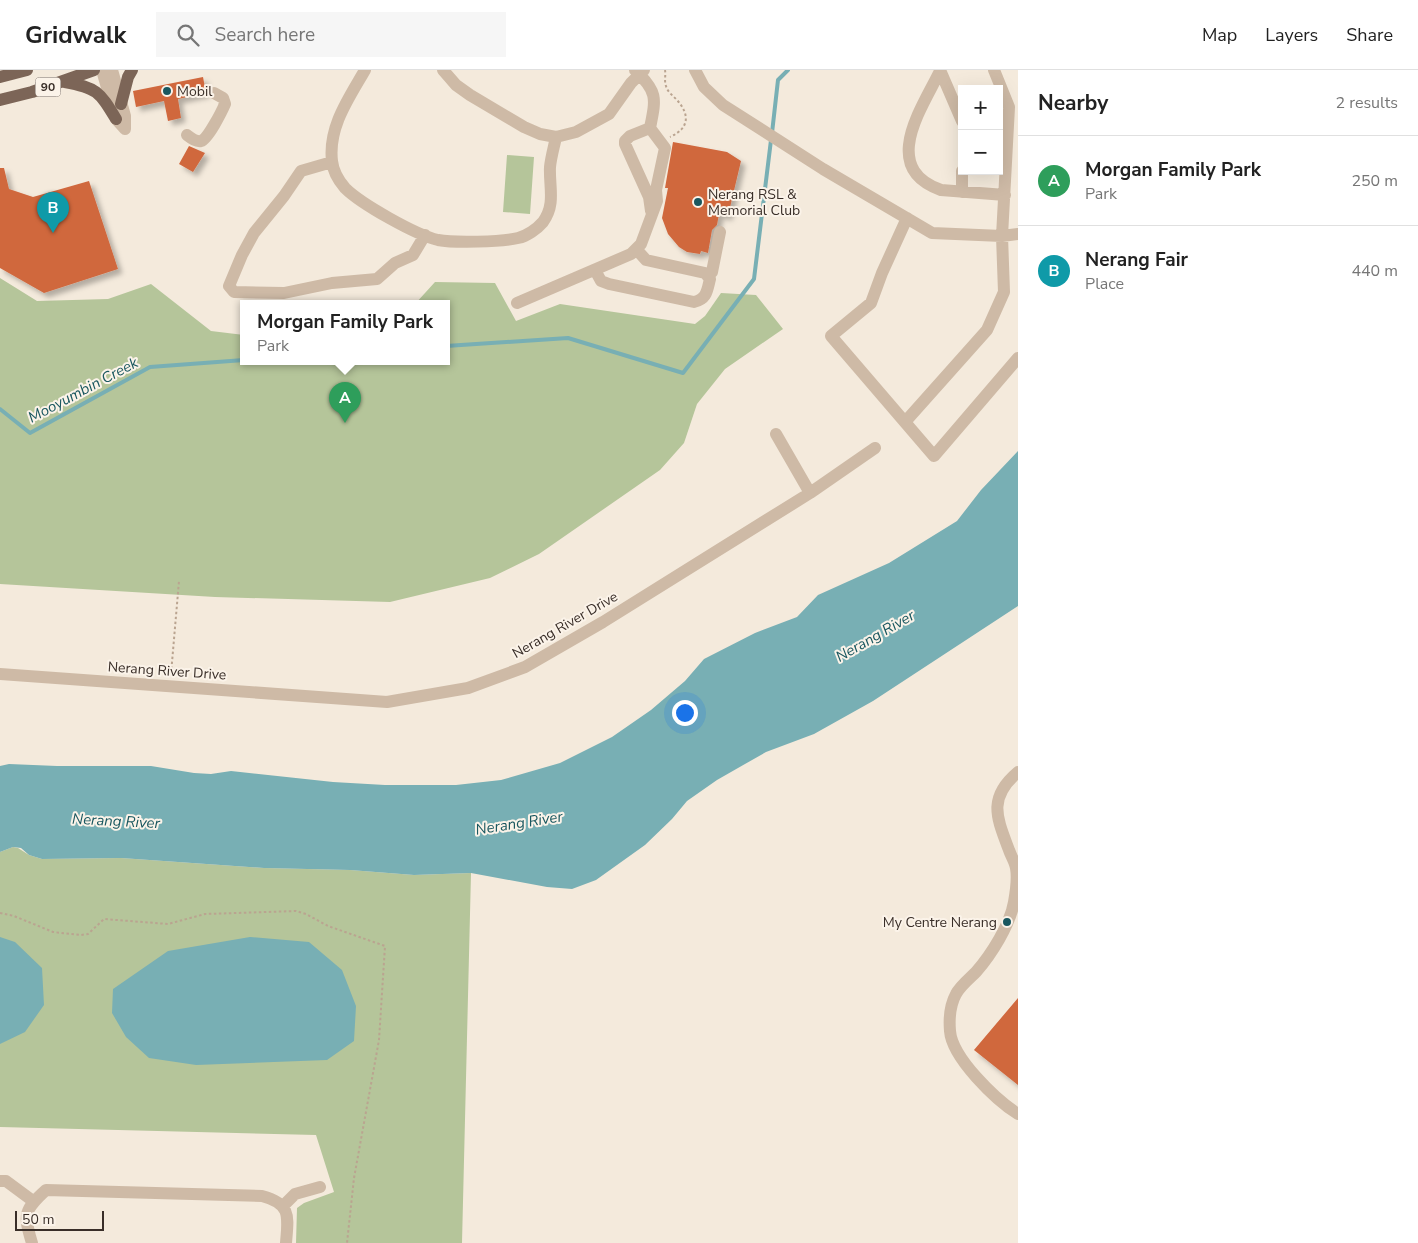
<!DOCTYPE html>
<meta charset="utf-8">
<style>
body{margin:0;font-family:"Nunito Sans",sans-serif;background:#f6f6f6;color:#222}
.controls{position:absolute;right:15px;top:15px;display:grid;overflow:hidden;border-radius:0px;box-shadow:0 5px 20px #0002}
.controls button{width:45px;height:45px;display:grid;place-items:center;padding:0;border:0;border-bottom:1px solid #e0e0e0;background:#fff;color:#222;font:25px sans-serif}
.scale{position:absolute;left:15px;bottom:12px;width:89px;box-sizing:border-box;padding-left:5px;border:2px solid #392e28;border-top:0;font-size:14px;line-height:18px;white-space:nowrap;color:#392e28;-webkit-text-stroke:4px #fbf3e9;paint-order:stroke}
.you{position:absolute;left:684px;top:642px;width:18px;height:18px;margin:-12px;border:4px solid #fff;border-radius:50%;background:#1a73e8;box-shadow:0 0 0 8px #1a73e833}
.badge{display:grid;place-items:center;width:32px;height:32px;border-radius:50%;background:#19575f;color:#fff;font-size:16px;font-weight:700}
.pin{position:absolute;translate:-50% -41px;filter:drop-shadow(0 1px 2px #0008)}
.pin::after{content:'';position:absolute;top:26px;width:18px;height:15px;background:inherit;clip-path:polygon(0 0,100% 0,50% 100%)}
.popup{position:absolute;left:240px;top:230px;width:210px;height:65px;box-sizing:border-box;display:grid;place-content:center;border-radius:0px;background:#fff;filter:drop-shadow(0 1px 4px #0005);font-size:16px;white-space:nowrap;color:#767676}
.popup b{font-size:19px;color:#222}
.popup::after{content:'';position:absolute;left:50%;top:100%;margin-left:-10px;border:10px solid transparent;border-top-color:#fff}
.list{margin:0;padding:0;list-style:none}
h2{display:flex;justify-content:space-between;align-items:center;height:65px;margin:0;padding:0 20px;font-size:21px}
h2 small{font-size:16px;font-weight:400;color:#767676}
.list li{display:grid;grid-template-columns:32px 1fr auto;gap:15px;align-items:center;box-sizing:border-box;height:90px;padding:0 20px;border-top:1px solid #e0e0e0}
.list b{display:block;font-size:19px;white-space:nowrap}
.list p{margin:0;font-size:16px;white-space:nowrap;color:#767676}
.list em{font-size:16px;font-style:normal;color:#767676}
.icon{flex:none;width:28px;height:28px;fill:none;stroke:currentColor;stroke-width:2;stroke-linecap:round;stroke-linejoin:round}
.map{position:relative;flex:none;width:1018px;height:1173px;overflow:hidden}
header{display:flex;align-items:center;gap:30px;box-sizing:border-box;height:70px;padding:0 25px;background:#fff;border-bottom:1px solid #e0e0e0}
header strong{font-size:24px}
nav{display:flex;gap:28px;margin-inline-start:auto;font-size:18px}
.search{width:350px;height:45px;background:#f6f6f6;display:flex;align-items:center;gap:12px;box-sizing:border-box;padding:0 18px;border-radius:0px;color:#767676;font-size:19px}
main{display:flex}
aside{flex:1;background:#fff}
.map>svg:first-child{display:block}
.green{fill:#b5c59a}
.water{fill:#78afb4}
.lines{fill:none;stroke-linecap:round;stroke-linejoin:round}
.stream{stroke:#78afb4;stroke-width:4}
.building{fill:#d0673d;filter:url(#shadow)}
.path{stroke:#baa490;stroke-width:2;stroke-dasharray:2.5 2.5;stroke-linecap:butt}
.minor{stroke:#cebaa6;stroke-width:12}
.major{stroke:#7c6557;stroke-width:12}
.poi-dot{fill:#19575f;stroke:#fbf3e9;stroke-width:2}
.labels{text-anchor:middle;dominant-baseline:central;stroke-width:4;stroke-linejoin:round;paint-order:stroke}
.shield{fill:#fbf3e9;stroke:#736962;stroke-width:1}
.shield-label{font-size:12px;font-weight:bold;fill:#392e28}
.poi-label{font-size:14px;fill:#392e28;stroke:#fbf3e9;text-anchor:start}
.street-label{font-size:14px;fill:#392e28;stroke:#fbf3e9}
.water-label{font-size:15px;font-style:italic;fill:#19575f;stroke:#fbf3e9}
</style>
<header>
<strong>Gridwalk</strong>
<div class="search"><svg class="icon" aria-label="search" viewBox="0 0 24 24"><circle cx="10" cy="10" r="6"/><path d="M15 15l6 6"/></svg>Search here</div>
<nav><a>Map</a><a>Layers</a><a>Share</a></nav>
</header>
<main>
<div class="map">
<svg width="1018" height="1173" viewBox="0 0 1018 1173">
<defs>
<filter id="shadow"><feDropShadow dx="4.5" dy="4.5" stdDeviation="2.5" flood-color="#0004"/></filter>
</defs>
<rect width="100%" height="100%" fill="#f4eadc"/>
<path class="green" d="M507,85l27,2 -4,57 -27,-2z
M0,208l37,23 71,-2 43,-15 60,47 33,4v27h202v-58h-31l20,-22 60,1 21,38 44,-17 135,20 10,-8 16,-23 35,2 27,34 -58,40 -28,35 -13,39 -24,27 -121,84 -49,24 -100,24 -175,-5 -215,-13z
M13,777l5,1 11,7 13,4 79,-1 143,10 86,2 64,5 57,-2 -9,370h-166l1,-35 7,-5 30,-11 -18,-57 -316,-8v-275z"/>
<path class="water" d="M1018,381v155l-145,95 -59,33 -48,18 -49,28 -30,21 -15,18 -27,26 -49,35 -24,9 -25,-2 -76,-14 -57,2 -64,-5 -86,-2 -143,-10 -79,1 -13,-4 -8,-7 -8,-1 -13,5v-86l9,-2 48,2h94l43,7 17,1 20,-3 102,11 52,3h71l45,-5 59,-17 52,-26 39,-27 34,-29 19,-22 51,-26 42,-16 21,-22 71,-32 68,-42 24,-31z
M0,867l15,5 27,26 2,37 -19,27 -25,12z
M250,867l59,5 33,28 14,36 -2,35 -27,19 -131,5 -47,-7 -23,-21 -14,-24 1,-24 55,-38z"/>
<g class="lines">
<path class="stream" d="M772,63l6,-53 10,-10
M446,276l122,-8 115,35 71,-94 17,-139
M0,339l30,24 120,-66 94,-7"/>
</g>
<path class="building" d="M203,7l3,16 -28,6 3,19 -13,3 -4,-20 -28,6 -3,-16z
M673,72l54,10 14,9 -13,55 -9,-2 -2,11 -5,5 -4,23 -7,-2 -1,3 -13,-2 -8,-5 -11,-13 -6,-16 6,-30h-3z
M189,76l16,7 -12,19 -14,-8z
M0,98h4l5,21 24,8 56,-16 29,88 -74,24 -44,-25z
M1018,928v87l-44,-35z"/>
<g class="lines">
<path class="path" d="M665,0c1,5 -1,11 1,16 1,5 6,9 10,13 14,15 14,29 -6,38
M171,604l8,-93
M0,843l14,3 39,16 28,3 7,-1 16,-15 64,5 37,-10 91,-3 10,3 22,12 57,20 -6,94 -25,138 -7,65"/>
<path class="minor" d="M102,0l14,49 9,10
M112,0l13,46v13
M365,0c-16,28 -37,57 -33,91 1,10 7,20 13,27 16,16 71,47 93,52 16,3 63,2 80,-2 9,-2 19,-9 25,-16 13,-18 6,-35 7,-55 1,-10 4,-20 6,-30
M443,0l13,15 14,10 54,32 16,7 16,3 20,-5 33,-18 22,-31 13,-13
M635,0c23,22 21,28 15,58
M695,0l9,17 19,18 100,64 109,64 70,3 16,-2
M940,0l22,51
M940,1c-18,37 -61,97 1,119l64,5
M650,58l-20,8 -5,5v3l24,53 2,14
M187,65c4,3 9,7 14,6 7,-2 21,-30 24,-37l-2,-6 -9,-5
M332,92l-31,9 -17,25 -30,37 -12,22 -13,31 5,6 50,1 48,-10 45,-4 18,-16 18,-8 12,-20
M962,122v-21
M907,148l-25,55 -11,30 -40,33 103,120 84,-98
M595,200l6,11 8,3 85,18c13,-3 13,-11 16,-23l-5,-6 -59,-13 -9,-10
M708,206l4,-4 8,-40
M517,233l114,-49 10,-10 16,-43 -1,-11 9,-42 -15,-20
M905,352l82,-92 17,-38 -2,-56 7,-129 -15,-37
M776,364l34,59
M0,604l387,28 81,-14 57,-21 78,-45 207,-129 65,-45
M1018,702c-31,26 -21,46 -9,78 2,6 6,12 7,18 2,11 0,23 -2,34 -4,23 -23,53 -38,70 -6,6 -16,14 -20,22 -6,11 -7,25 -6,37 2,27 46,69 68,83
M0,1111h6l27,20
M283,1136l12,-12 25,-7
M32,1173c-9,-29 -8,-33 14,-53l216,6c30,8 26,21 24,47"/>
<path class="major" d="M0,7l27,-7
M65,12c32,6 34,9 51,37
M0,30l32,-8 62,-22
M121,34l7,-27 4,-7"/>
</g>
<g class="poi-dot">
<circle cx="167" cy="21" r="5"/>
<circle cx="698" cy="132" r="5"/>
<circle cx="1007" cy="852" r="5"/>
</g>
<g class="labels">
<rect class="shield" x="35.5" y="7.5" width="25" height="19" rx="4"/>
<g class="shield-label">
<text x="48" y="17">90</text>
</g>
<g class="poi-label">
<text x="177" y="21">Mobil</text>
<text x="708" y="124">Nerang RSL &amp;<tspan x="708" dy="16">Memorial Club</tspan></text>
<text x="997" y="852" text-anchor="end">My Centre Nerang</text>
</g>
<g class="street-label">
<text transform="translate(565 555) rotate(-30)">Nerang River Drive</text>
<text transform="translate(167 601) rotate(4)">Nerang River Drive</text>
</g>
<g class="water-label">
<text transform="translate(83 320) rotate(-28)">Mooyumbin Creek</text>
<text transform="translate(875 566) rotate(-30)">Nerang River</text>
<text transform="translate(116 751) rotate(3)">Nerang River</text>
<text transform="translate(519 753) rotate(-9)">Nerang River</text>
</g>
</g>
</svg>
<div class="controls">
<button>+</button>
<button>−</button>
</div>
<div class="scale">50 m</div>
<div class="you"></div>
<div class="pin badge" style="left:345px;top:353px;background:#2e9e5b">A</div>
<div class="popup"><b>Morgan Family Park</b>Park</div>
<div class="pin badge" style="left:53px;top:163px;background:#0f9aa8">B</div>
</div>
<aside>
<h2>Nearby<small>2 results</small></h2>
<ul class="list">
<li><span class="badge" style="background:#2e9e5b">A</span><div><b>Morgan Family Park</b><p>Park</p></div><em>250 m</em></li>
<li><span class="badge" style="background:#0f9aa8">B</span><div><b>Nerang Fair</b><p>Place</p></div><em>440 m</em></li>
</ul>
</aside>
</main>
